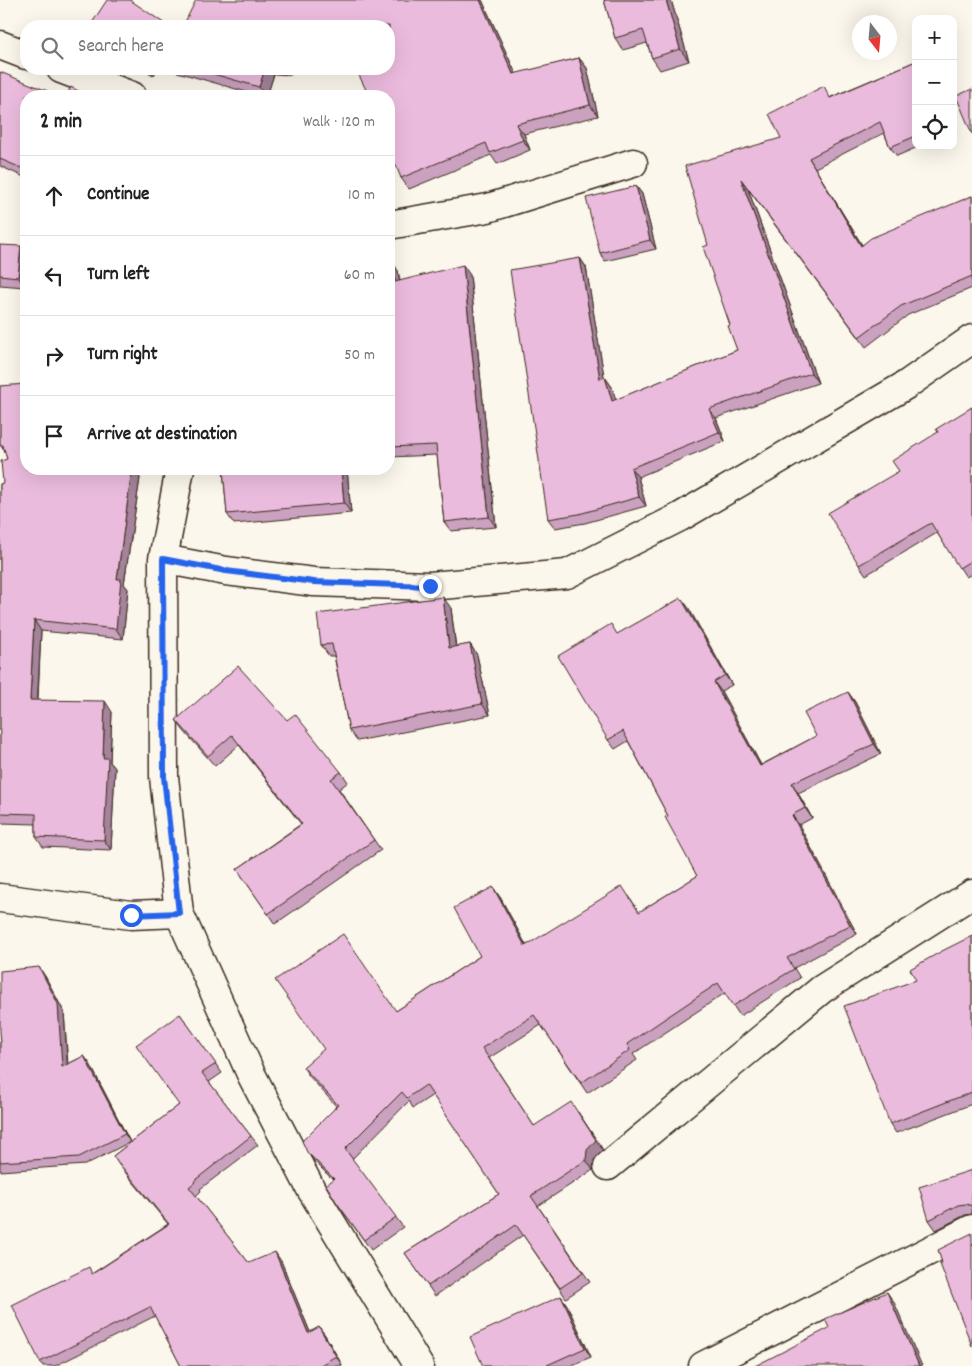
<!DOCTYPE html>
<meta charset="utf-8">
<style>
body{margin:0;font-family:Dekko,sans-serif;background:#f6f6f6;color:#222}
.controls{position:absolute;right:15px;top:15px;display:grid;overflow:hidden;border-radius:10px;box-shadow:0 5px 20px #0002}
.controls button{width:45px;height:45px;display:grid;place-items:center;padding:0;border:0;border-bottom:1px solid #e0e0e0;background:#fff;color:#222;font:25px sans-serif}
.compass{position:absolute;left:852px;top:15px;width:45px;height:45px;border-radius:50%;background:#fff;box-shadow:0 5px 20px #0002;rotate:164deg}
.stop{position:absolute;width:15px;height:15px;margin:-11px;border:4px solid #2563eb;border-radius:50%;background:#fff}
.stop.end{background:#2563eb;border-color:#fff;box-shadow:0 1px 5px #0008}
.list{margin:0;padding:0;list-style:none}
h2{display:flex;justify-content:space-between;align-items:center;height:65px;margin:0;padding:0 20px;font-size:21px}
h2 small{font-size:16px;font-weight:400;color:#767676}
.list li{display:grid;grid-template-columns:32px 1fr auto;gap:15px;align-items:center;box-sizing:border-box;height:80px;padding:0 20px;border-top:1px solid #e0e0e0}
.list b{display:block;font-size:19px;white-space:nowrap}
.list em{font-size:16px;font-style:normal;color:#767676}
.icon{flex:none;width:28px;height:28px;fill:none;stroke:currentColor;stroke-width:2;stroke-linecap:round;stroke-linejoin:round}
.map{position:relative;flex:none;width:972px;height:1366px;overflow:hidden}
.search{position:absolute;background:#fff;box-shadow:0 5px 20px #0002;left:20px;top:20px;width:375px;height:55px;display:flex;align-items:center;gap:12px;box-sizing:border-box;padding:0 18px;border-radius:20px;color:#767676;font-size:19px}
.panel{position:absolute;background:#fff;box-shadow:0 5px 20px #0002;left:20px;top:90px;width:375px;height:385px;border-radius:20px}
.map>svg:first-child{display:block}
.lines{fill:none;stroke-linecap:round;stroke-linejoin:round}
.street-casing{stroke:#3b2a1e;stroke-width:31}
.street{stroke:#fbf7ec;stroke-width:28}
.wall{fill:#caa1be;stroke:#3b2a1e}
.shaded-wall{fill:#a4839b;stroke:#3b2a1e}
.building{fill:#ebbbdd;stroke:#3b2a1e}
.route{stroke:#2563eb;stroke-width:6}
</style>
<div class="map">
<svg width="972" height="1366" viewBox="0 0 972 1366">
<rect width="100%" height="100%" fill="#fbf7ec"/>
<filter id="ink" filterUnits="userSpaceOnUse"><feTurbulence type="fractalNoise" baseFrequency=".02" numOctaves="2"/><feDisplacementMap in="SourceGraphic" scale="10" xChannelSelector="R" yChannelSelector="G"/><feConvolveMatrix kernelMatrix="1 2 1 2 8 2 1 2 1" color-interpolation-filters="sRGB"/></filter>
<g filter="url(#ink)">
<g class="lines">
<g class="street-casing">
<path id="street" d="M0,45l26,10
M61,69l71,27
M389,225l99,-17 145,-45
M180,469l-17,90 1,218 15,136 72,161 61,117 107,175
M163,559l63,12 88,11 116,4 137,-12 113,-57 226,-132 66,-46
M0,898l131,17 48,-2
M608,1166l214,-177 150,-95
M703,1366l269,-137"/>
</g>
<use href="#street" class="street"/>
</g>
<path class="wall" d="M482,0l34,74 63,-16 8,10 11,48 -74,18 6,16 -33,14 -6,-9 -82,34 -8,-11 -12,-82v-70l-93,-25z
M604,0h67l18,61 -29,9 -8,-12 -5,-15 -24,7 -8,-12z
M916,61v85h4l-23,10 -7,-9 -6,-14 -69,35 47,77 110,-49v92l-64,27 -42,32 -118,-158 70,194 -102,35 9,23 -87,36 8,29 -61,17 -30,5 -7,-9 32,-261 6,9 18,110h1l7,10 3,13 122,-50 -29,-105 73,-107 50,-41z
M142,69h16l-5,7z
M167,69h128l-4,6 -17,-1 -7,22h-7z
M0,72l26,24v82l-26,-12z
M953,124l3,7 -3,1z
M636,186l6,8 14,55 -51,12 -5,-8z
M0,245l25,42 -25,-2z
M392,261l6,10 2,10 70,-6 26,252 -45,4 -7,-9 -7,-67 -48,2v-195z
M0,386l26,83h107l7,9 -16,106 4,5 -5,50 -82,-8 -3,69 74,12 -2,50 5,6 -4,82 -68,-3 -7,-10v-13l-36,-1v-339l3,-1 4,-24 -2,-7 -5,-7z
M972,407v167l-6,3 -29,-44 -71,42 -7,-10 40,-94 39,-39z
M223,469h124l4,44 -117,11 -7,-10z
M681,598l7,9 44,78 -11,6 40,74 55,-29 32,-44 7,10 26,52 -83,39 14,25 -13,7 58,109 -63,34 6,10 -60,38 -15,-23 -92,61 4,6 -50,33 -46,-68 -52,33 45,68 44,-14 25,38 -9,10 -1,10 -55,36 52,76 -24,16 -43,-63 -88,61 -30,-43 94,-59 -66,-99 -20,13 -4,-7 -57,58 51,68 -32,23 -27,-37 -11,-33 -19,-19 -7,-9 29,-46 -26,-29 -7,-10 93,-56 84,-55 20,-59 26,48 103,-49 10,16 58,-36 -29,-60 -40,-75 -13,8 -7,-9 10,-106z
M451,608l5,39 14,-3 7,11 13,60 -133,26 -8,-11 -15,-74h-5l-8,-11z
M176,720h111l54,52 7,10 -9,7 42,61 -106,74 -38,-55 64,-45 -62,-79 -24,21 -32,-36z
M972,936v168l-76,29 -6,-9 26,-144z
M45,976l19,36 4,52 16,-8 6,8 40,78 -45,23 -85,6v-129h1z
M180,1014l42,59 -13,9 49,63 -58,44 1,2 -5,5 53,67 32,-2 29,71 9,-5 6,8 17,30 -2,1h-159l-26,-50 -100,50h-12l-3,-4 53,-89 75,-49 -49,-59 -6,-9 66,-51z
M972,1170v44l-7,1 -29,15 -7,-10z
M561,1296l6,9 24,52 -21,9h-87z"/>
<path class="shaded-wall" d="M480,0h2l39,85 -8,-11z
M666,0h5l18,61 -9,-12z
M579,58l8,10 11,48 -8,-11z
M148,69h10l-5,7z
M265,69h5l4,5 -7,22h-2l-6,-9z
M287,69h8l-4,6z
M516,124l8,10 6,16 -7,-10z
M809,158l6,10 53,87 -7,-9z
M741,179l7,10 70,194 -7,-10z
M636,186l6,8 14,55 -6,-9z
M21,246l5,8v15l-1,18 -7,-10z
M580,258l6,9 20,121 -6,-9z
M392,261l6,10 4,21 -7,-10z
M463,265l7,10 26,252 -7,-10z
M605,377l7,10 7,23 -7,-9z
M709,409l7,9 9,23 -6,-9z
M631,468l7,9 8,29 -7,-9z
M132,469h1l7,9 -16,106 4,5 -5,50 -7,-10 1,-50z
M341,469h6l4,44 -7,-10z
M443,597l8,11 6,51 -8,-11z
M681,598l7,9 44,78 -7,-10z
M34,620l7,11 -4,79 -7,-10z
M470,644l7,11 13,60 -8,-11z
M714,682l7,9 46,85 -7,-10z
M848,692l7,10 26,52 -7,-10z
M105,701l7,11 -2,50 5,6 -4,82 -7,-10 -1,-82z
M792,783l6,10 14,25 -7,-10z
M792,815l7,10 58,109 -7,-9z
M493,887l7,10 32,59 -7,-10z
M39,967l6,9 19,36 4,63 -6,-8z
M84,1056l6,8 40,78 -5,-8z
M578,1112l25,38 -9,10 -1,10 -7,-10z
M275,1252l6,9 33,81 -6,-9z
M887,1292l8,12 27,62h-3z
M561,1296l6,9 24,52 -6,-9z
M319,1327l6,8 17,30 -6,-9z"/>
<path class="building" d="M107,0h23l38,26h-78z
M196,0h284l33,74 66,-16 11,47 -74,19 7,16 -33,13 -4,-10 -85,35 -12,-30v-52h-20l-13,-27h33v-43h-206z
M604,0h62l14,49 -28,9 -9,-28 -28,8z
M916,61v75l-26,11 -10,-25 -71,36 52,88 10,-8 101,-42v80l-71,30 -42,31 -118,-158 70,194 -102,36 10,23 -88,36 8,29 -60,17 -31,5 -38,-249 70,-12 20,121 5,-2 7,24 125,-51 -9,-24 2,-1 -27,-78 5,-2 -23,-79 96,-28 -12,-24 55,-28 6,12z
M196,69h69l-6,18z
M0,72l60,24h-34v74l-26,-11z
M71,87l16,9h-21z
M972,89v45l-16,-38z
M636,186l14,54 -50,13 -14,-55z
M0,245l21,1 -3,31 -18,-2z
M392,261l3,21 68,-17 26,252 -45,5 -8,-77 -47,2v-185z
M26,384v85h106l-15,110h4l-5,50 -82,-9 -4,80 75,1 -2,57h5l-4,82 -68,-3v-23l-36,-1v-329l3,-1 -2,-22 6,-2 -4,-14h-3v-59z
M972,407v153l-13,8 -28,-45 -72,42 -31,-52 71,-42 -7,-10 46,-29 -2,-3z
M223,469h118l3,34 -117,11z
M443,597l6,51 21,-4 12,60 -133,26 -17,-86 -11,1 -4,-31z
M681,598l44,77 -11,7 46,84 56,-30 -12,-23 44,-21 26,52 -82,39 13,25 -13,7 58,110 -63,33 7,11 -61,37 -15,-23 -91,61 3,6 -49,33 -47,-68 -52,33 52,78 37,-24 25,38 -9,10 -1,10 -55,36 52,77 -23,15 -44,-63 -88,61 -23,-33 94,-59 -73,-109 -19,13 -5,-6 -57,57 51,68 -32,23 -27,-37 -11,-18 8,-6 -27,-27 -5,-11 36,-36 -35,-38 21,-18 -49,-69 68,-46 53,77 84,-55 -26,-48 39,-21 32,59 97,-60 17,26 58,-36 -32,-59 3,-1 -45,-85 -15,9 -50,-84 53,-32 6,10z
M238,666l49,54 8,-6 46,58 -10,7 43,61 -106,74 -31,-45 65,-45 -70,-89 -24,21 -32,-36z
M972,936v156l-82,32 -46,-118 72,-26 -6,-11 32,-18z
M39,967l19,37 4,63 22,-11 41,78 -46,23 -79,5v-120h1l-1,-10v-61z
M180,1014l36,50 -14,9 49,63 -57,45 1,1 -6,5 60,76 26,-11 33,81 11,-6 17,29 -17,10h-138l-31,-59 -110,55 -28,-57 77,-38 3,7 77,-50 -56,-68 66,-51 -43,-60z
M972,1170v36l-6,-2 -8,1 -29,15 -10,-33z
M972,1233v113l-32,-82 2,-1 -4,-13z
M887,1292l32,74h-164l74,-38 -4,-9z
M561,1296l24,52 -40,18h-62l-13,-29z"/>
</g>
<g class="lines" filter="url(#ink)">
<path class="route" d="M131,915l48,-2 -15,-136 -1,-218 63,12 88,11 116,4"/>
</g>
</svg>
<div class="controls">
<button>+</button>
<button>−</button>
<button><svg class="icon" aria-label="locate" viewBox="0 0 24 24"><circle cx="12" cy="12" r="6"/><path d="M12 2v4M12 18v4M2 12h4M18 12h4"/></svg></button>
</div>
<svg class="compass" viewBox="-18 -18 36 36"><path d="M0-13l5 13h-10z" fill="#e53935"/><path d="M0 13l5-13h-10z" fill="#767676"/></svg>
<div class="stop" style="left:131px;top:915px"></div>
<div class="stop end" style="left:430px;top:586px"></div>
<div class="search"><svg class="icon" aria-label="search" viewBox="0 0 24 24"><circle cx="10" cy="10" r="6"/><path d="M15 15l6 6"/></svg>Search here</div>
<section class="panel">
<h2>2 min<small>Walk · 120 m</small></h2>
<ul class="list">
<li><svg class="icon" aria-label="ahead" viewBox="0 0 24 24"><path d="M12 20V5M6 11l6-6 6 6"/></svg><div><b>Continue</b></div><em>10 m</em></li>
<li><svg class="icon" aria-label="left" viewBox="0 0 24 24"><path d="M17 20v-9H6M10 6l-5 5 5 5"/></svg><div><b>Turn left</b></div><em>60 m</em></li>
<li><svg class="icon" aria-label="right" viewBox="0 0 24 24"><path d="M7 20v-9h11M14 6l5 5-5 5"/></svg><div><b>Turn right</b></div><em>50 m</em></li>
<li><svg class="icon" aria-label="arrive" viewBox="0 0 24 24"><path d="M6 21V4h12l-3 4 3 4H6"/></svg><div><b>Arrive at destination</b></div></li>
</ul>
</section>
</div>
